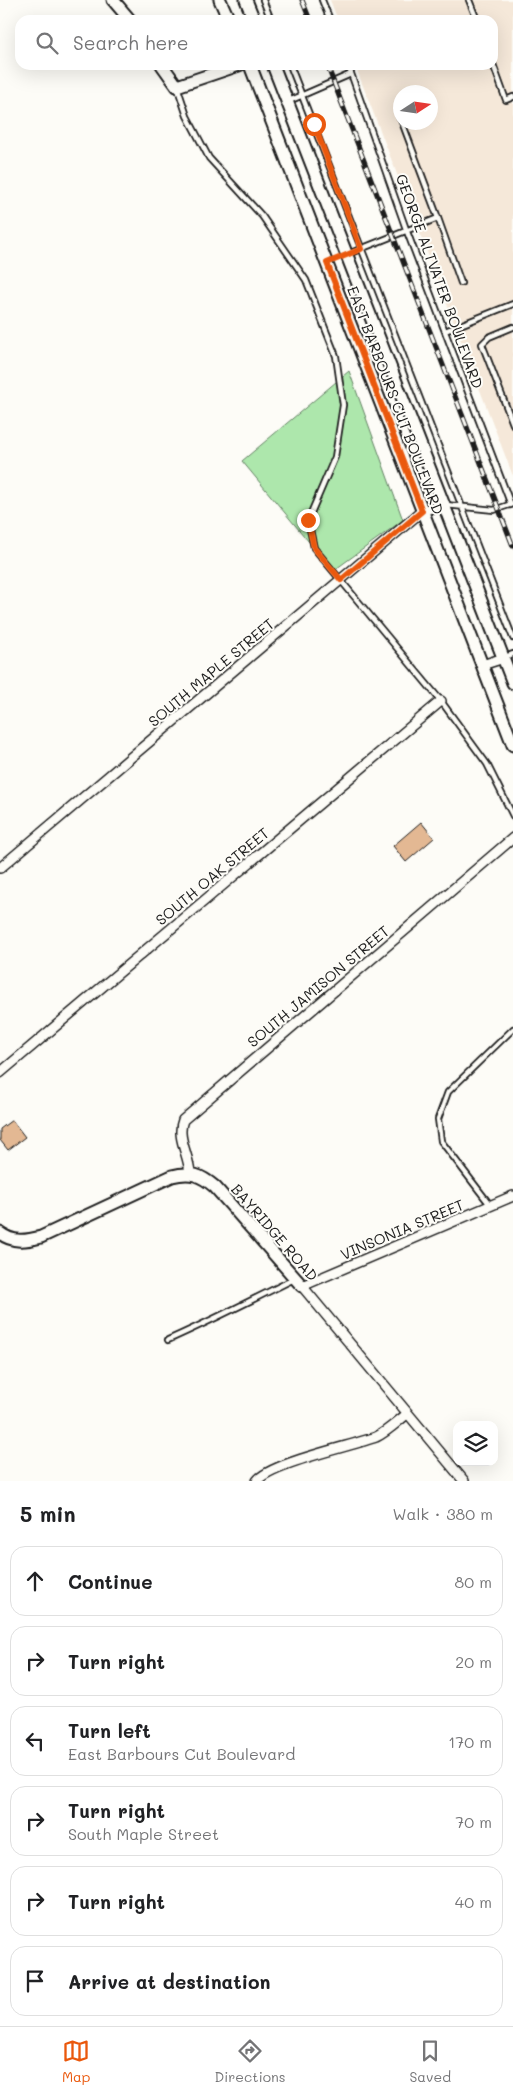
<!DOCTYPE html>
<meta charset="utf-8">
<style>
body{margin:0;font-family:Mali,sans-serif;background:#f6f6f6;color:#202124}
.controls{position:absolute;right:15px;bottom:15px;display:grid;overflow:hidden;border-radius:10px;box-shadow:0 5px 20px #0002}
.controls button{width:45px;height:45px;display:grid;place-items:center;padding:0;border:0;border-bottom:1px solid #e0e0e0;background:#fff;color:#202124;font:25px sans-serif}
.compass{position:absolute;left:393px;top:85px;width:45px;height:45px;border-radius:50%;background:#fff;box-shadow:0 5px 20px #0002;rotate:78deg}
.stop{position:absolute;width:15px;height:15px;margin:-11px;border:4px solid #ea580c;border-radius:50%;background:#fff}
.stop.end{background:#ea580c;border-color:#fff;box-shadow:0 1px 5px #0008}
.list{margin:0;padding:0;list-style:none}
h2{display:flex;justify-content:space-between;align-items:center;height:65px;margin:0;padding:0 20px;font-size:21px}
h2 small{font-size:16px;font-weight:400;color:#757577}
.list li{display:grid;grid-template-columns:32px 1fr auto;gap:15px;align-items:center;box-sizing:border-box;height:70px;margin:0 10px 10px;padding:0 10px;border:1px solid #e0e0e0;border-radius:15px}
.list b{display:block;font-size:19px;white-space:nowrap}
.list p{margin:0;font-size:16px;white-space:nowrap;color:#757577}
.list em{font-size:16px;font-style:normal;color:#757577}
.icon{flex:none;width:28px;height:28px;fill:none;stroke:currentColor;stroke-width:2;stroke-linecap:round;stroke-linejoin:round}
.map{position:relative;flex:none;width:513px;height:1481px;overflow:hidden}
.search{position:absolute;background:#fff;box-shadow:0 5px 20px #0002;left:15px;right:15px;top:15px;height:55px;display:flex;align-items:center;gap:12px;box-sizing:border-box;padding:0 18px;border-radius:15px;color:#757577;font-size:19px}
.sheet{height:545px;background:#fff}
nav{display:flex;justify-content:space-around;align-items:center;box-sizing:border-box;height:70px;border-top:1px solid #e0e0e0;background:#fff;font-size:14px;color:#757577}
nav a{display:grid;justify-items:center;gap:2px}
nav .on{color:#ea580c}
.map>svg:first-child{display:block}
.built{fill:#f5e8d9;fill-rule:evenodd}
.green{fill:#ade7ac;stroke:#648264}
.building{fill:#e3b893;stroke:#1c1c1c}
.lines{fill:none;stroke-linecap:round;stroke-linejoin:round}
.service-casing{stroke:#1c1c1c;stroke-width:8}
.minor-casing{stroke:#1c1c1c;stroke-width:12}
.tertiary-casing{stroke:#1c1c1c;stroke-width:15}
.service{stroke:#fdfcf7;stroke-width:4.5}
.minor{stroke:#fdfcf7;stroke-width:9}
.tertiary{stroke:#fdfcf7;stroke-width:11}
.rail-casing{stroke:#1c1c1c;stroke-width:5}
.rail{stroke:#fdfcf7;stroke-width:3;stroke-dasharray:9;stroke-linecap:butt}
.route{stroke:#ea580c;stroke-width:6}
.labels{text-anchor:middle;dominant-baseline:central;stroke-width:4;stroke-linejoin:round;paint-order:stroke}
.street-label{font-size:15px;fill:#1c1c1c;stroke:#fdfcf7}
</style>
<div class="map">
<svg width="513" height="1481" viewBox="0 0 513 1481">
<rect width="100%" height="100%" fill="#fdfcf7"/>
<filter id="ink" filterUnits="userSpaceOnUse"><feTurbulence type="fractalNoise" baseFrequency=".02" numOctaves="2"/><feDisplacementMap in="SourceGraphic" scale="10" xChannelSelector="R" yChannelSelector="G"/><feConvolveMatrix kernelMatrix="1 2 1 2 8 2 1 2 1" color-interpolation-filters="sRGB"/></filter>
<g filter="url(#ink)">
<path class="built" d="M330,0h183v476l-158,-411h138v-45h-155zM400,92h30v30h-30z"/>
<path class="green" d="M349,371l54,149 -70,51 -91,-110z"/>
<path class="building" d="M421,822l13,16 -28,24 -13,-16z
M12,1120l13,17 -17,13 -8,-10v-11z"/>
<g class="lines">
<g class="service-casing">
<path id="service" d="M263,0l8,20
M322,0l8,20
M469,0l8,20
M493,64l13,36 7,-3
M290,65l223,573
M348,65l58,164 105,276
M177,86l10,30 22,42 53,58 44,64 30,76 7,49 -8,52 -27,63 6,28 127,153 46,63 26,52
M289,101l62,-27
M398,110l2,8
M438,218l23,65
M348,254l90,-36 -36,-96
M513,327l-24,10 -7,7 31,80
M445,331l68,-27
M446,505l48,5 18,-6
M505,657l8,-3
M491,1206l-50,-65 -3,-22 10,-27 65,-63
M168,1340c43,-19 84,-40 126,-61"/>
</g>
<g class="minor-casing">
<path id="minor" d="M482,665l22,-7
M0,868l422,-357 23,-7
M0,1073l441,-372
M190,1173c-1,-18 -14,-36 -7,-53l330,-282
M257,1481c13,-18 95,-35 119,-44 11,-5 22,-16 31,-23
M464,1481l-162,-195 211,-90"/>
</g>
<g class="tertiary-casing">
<path id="tertiary" d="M113,0l17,20
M220,0l9,20
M246,0l8,20
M162,65l15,21 62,-21
M250,65l263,680
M273,65l240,618
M0,1233c13,10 26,8 41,4l131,-61c19,-5 29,-1 43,11l87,99"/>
</g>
<use href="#service" class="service"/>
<use href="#minor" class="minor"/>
<use href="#tertiary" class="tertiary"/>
<g class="rail-casing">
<path id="rail" d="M302,0l8,20
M327,65l186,481"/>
</g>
<use href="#rail" class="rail"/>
</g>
</g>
<g class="lines" filter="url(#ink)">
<path class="route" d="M308,520l6,28 27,32 81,-69 -95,-248 34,-14 -47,-125"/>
</g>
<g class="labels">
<g class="street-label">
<text transform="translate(440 281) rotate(70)">GEORGE ALTVATER BOULEVARD</text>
<text transform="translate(396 400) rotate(69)">EAST BARBOURS CUT BOULEVARD</text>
<text transform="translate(211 672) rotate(-40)">SOUTH MAPLE STREET</text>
<text transform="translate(212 876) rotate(-40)">SOUTH OAK STREET</text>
<text transform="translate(318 986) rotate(-40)">SOUTH JAMISON STREET</text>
<text transform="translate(402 1229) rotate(-23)">VINSONIA STREET</text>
<text transform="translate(275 1232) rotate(49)">BAYRIDGE ROAD</text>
</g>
</g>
</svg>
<div class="controls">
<button><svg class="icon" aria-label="layers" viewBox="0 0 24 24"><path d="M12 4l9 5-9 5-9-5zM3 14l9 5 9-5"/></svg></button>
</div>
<svg class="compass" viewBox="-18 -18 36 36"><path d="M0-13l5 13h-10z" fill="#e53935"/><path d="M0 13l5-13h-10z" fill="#757577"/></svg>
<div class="stop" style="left:314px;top:124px"></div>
<div class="stop end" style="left:308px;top:520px"></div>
<div class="search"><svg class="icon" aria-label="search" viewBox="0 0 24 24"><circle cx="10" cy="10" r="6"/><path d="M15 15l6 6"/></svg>Search here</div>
</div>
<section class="sheet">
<h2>5 min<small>Walk · 380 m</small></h2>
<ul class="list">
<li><svg class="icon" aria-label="ahead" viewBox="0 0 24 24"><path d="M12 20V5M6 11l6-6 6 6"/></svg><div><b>Continue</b></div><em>80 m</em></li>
<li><svg class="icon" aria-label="right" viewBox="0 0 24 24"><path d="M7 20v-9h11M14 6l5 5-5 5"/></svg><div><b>Turn right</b></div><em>20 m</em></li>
<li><svg class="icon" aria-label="left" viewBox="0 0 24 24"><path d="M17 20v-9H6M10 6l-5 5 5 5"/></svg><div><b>Turn left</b><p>East Barbours Cut Boulevard</p></div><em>170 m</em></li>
<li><svg class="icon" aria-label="right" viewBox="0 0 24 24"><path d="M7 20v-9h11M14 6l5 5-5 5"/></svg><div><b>Turn right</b><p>South Maple Street</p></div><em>70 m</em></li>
<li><svg class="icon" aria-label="right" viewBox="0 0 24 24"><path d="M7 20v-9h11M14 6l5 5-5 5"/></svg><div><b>Turn right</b></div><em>40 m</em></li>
<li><svg class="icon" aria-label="arrive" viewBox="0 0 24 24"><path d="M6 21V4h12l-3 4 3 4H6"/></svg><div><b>Arrive at destination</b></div></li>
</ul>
</section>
<nav>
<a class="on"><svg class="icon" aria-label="map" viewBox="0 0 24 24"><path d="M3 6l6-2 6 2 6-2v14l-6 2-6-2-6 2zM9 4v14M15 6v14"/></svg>Map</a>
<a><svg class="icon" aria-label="directions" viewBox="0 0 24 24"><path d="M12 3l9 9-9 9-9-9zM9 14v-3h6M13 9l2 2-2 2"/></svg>Directions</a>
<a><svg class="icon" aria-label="saved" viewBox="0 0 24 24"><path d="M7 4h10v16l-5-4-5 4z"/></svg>Saved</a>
</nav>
